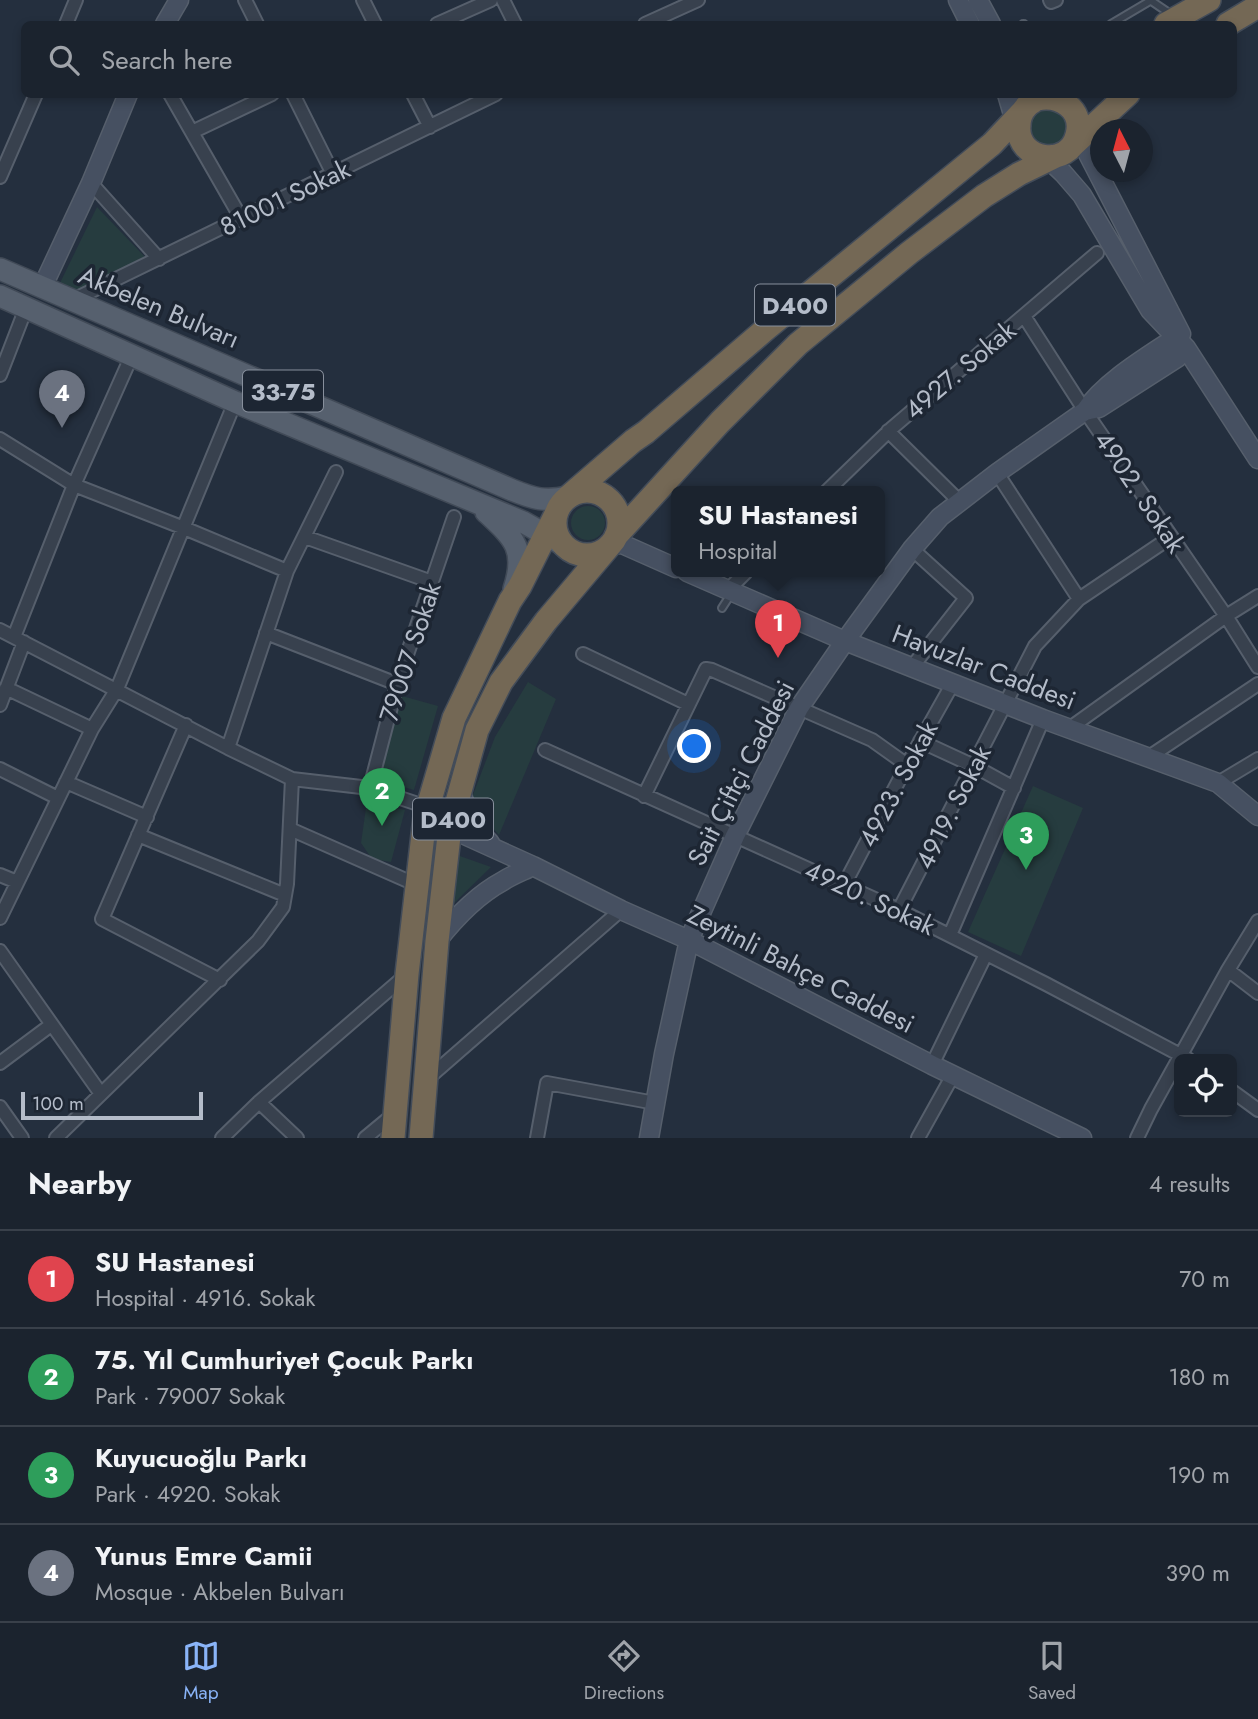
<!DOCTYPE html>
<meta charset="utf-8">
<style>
body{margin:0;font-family:Jost,sans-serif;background:#282f3a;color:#f1f3f6}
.controls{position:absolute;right:21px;bottom:21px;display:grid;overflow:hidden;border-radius:10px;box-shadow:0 4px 10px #0003}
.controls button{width:63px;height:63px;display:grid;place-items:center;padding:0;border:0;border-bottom:2px solid #39404a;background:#1b232e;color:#f1f3f6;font:35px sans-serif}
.compass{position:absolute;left:1090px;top:119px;width:63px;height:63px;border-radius:50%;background:#1b232e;box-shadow:0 4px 10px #0003;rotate:354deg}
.scale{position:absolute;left:21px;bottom:18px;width:182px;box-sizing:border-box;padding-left:7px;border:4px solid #b4bcc9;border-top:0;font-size:19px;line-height:24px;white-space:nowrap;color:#b4bcc9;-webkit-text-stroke:5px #1d2633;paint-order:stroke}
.you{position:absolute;left:695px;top:747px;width:24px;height:24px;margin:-18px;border:5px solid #fff;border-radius:50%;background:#1a73e8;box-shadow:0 0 0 10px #1a73e833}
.badge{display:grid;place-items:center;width:46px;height:46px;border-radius:50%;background:#8ab4f8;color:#fff;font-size:23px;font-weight:700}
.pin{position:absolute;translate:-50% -58px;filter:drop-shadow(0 2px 4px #0008)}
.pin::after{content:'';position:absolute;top:37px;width:24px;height:21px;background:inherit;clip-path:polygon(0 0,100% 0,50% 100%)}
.popup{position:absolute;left:671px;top:486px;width:214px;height:91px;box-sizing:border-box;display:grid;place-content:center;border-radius:10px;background:#1b232e;filter:drop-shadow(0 2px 5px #0005);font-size:23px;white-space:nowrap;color:#a0a4aa}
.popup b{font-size:26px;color:#f1f3f6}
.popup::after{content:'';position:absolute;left:50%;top:100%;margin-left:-14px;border:14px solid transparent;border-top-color:#1b232e}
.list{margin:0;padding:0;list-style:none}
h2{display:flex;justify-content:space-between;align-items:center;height:91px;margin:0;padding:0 28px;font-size:30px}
h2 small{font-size:23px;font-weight:400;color:#a0a4aa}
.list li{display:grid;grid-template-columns:46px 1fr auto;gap:21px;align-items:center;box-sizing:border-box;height:98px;padding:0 28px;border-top:2px solid #39404a}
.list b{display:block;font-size:26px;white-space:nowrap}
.list p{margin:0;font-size:23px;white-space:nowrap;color:#a0a4aa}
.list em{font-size:23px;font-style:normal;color:#a0a4aa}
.icon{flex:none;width:38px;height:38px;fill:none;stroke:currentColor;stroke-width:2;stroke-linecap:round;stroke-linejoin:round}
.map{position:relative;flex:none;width:1258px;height:1138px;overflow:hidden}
.search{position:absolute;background:#1b232e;box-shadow:0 4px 10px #0003;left:21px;right:21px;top:21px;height:77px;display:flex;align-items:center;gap:18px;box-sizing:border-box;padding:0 24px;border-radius:10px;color:#a0a4aa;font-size:26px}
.sheet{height:483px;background:#1b232e}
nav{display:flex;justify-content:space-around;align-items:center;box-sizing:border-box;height:98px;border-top:2px solid #39404a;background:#1b232e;font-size:19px;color:#a0a4aa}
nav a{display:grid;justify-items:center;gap:4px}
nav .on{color:#8ab4f8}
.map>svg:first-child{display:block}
.green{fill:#263c3f}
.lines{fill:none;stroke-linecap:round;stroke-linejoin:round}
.lane-casing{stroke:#565f6c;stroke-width:10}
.street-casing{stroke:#565f6c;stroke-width:16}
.secondary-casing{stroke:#565f6c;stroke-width:21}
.primary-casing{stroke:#414a57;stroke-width:24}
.highway-casing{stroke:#434c59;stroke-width:26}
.lane{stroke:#38414e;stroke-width:6}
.street{stroke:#38414e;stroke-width:12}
.secondary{stroke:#465061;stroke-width:18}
.primary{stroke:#56606e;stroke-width:21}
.highway{stroke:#746855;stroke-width:23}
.labels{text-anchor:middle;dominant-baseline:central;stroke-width:7;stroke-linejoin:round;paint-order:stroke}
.shield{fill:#1d2633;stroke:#878f9c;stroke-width:2}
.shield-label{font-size:24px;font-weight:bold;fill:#b4bcc9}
.street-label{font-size:26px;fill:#b4bcc9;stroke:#1d2633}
</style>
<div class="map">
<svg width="1258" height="1138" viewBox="0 0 1258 1138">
<rect width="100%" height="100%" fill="#242f3e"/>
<path class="green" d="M1029 128a19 19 0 1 1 38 0a19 19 0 1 1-38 0Z
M97,207l48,50 -67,33 -18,-7z
M571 523a17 17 0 1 1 34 0a17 17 0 1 1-34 0Z
M528,682l28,17 -57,136 -20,-22 -8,-13 24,-63z
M402,696l36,10 -24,84 -35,-10z
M1033,786l50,22 -62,148 -53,-24z
M367,801l38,9 -14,52 -19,-3 -11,-16z
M457,855l34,12 -41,40z"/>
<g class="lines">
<g class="lane-casing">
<path id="lane" d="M1150,0l22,15
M1023,24h1
M1111,24l39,-23
M722,608l9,-14"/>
</g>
<g class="street-casing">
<path id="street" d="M245,0l12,24
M363,0l12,24
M503,0l12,24
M1050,0l1,2 5,-2
M66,24l10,-24
M437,24l54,-24
M645,24l53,-24
M170,94l71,124
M293,94l40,80
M413,94l17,33
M192,132l80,-38
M0,177l36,-83
M91,183l68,76
M73,300l423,-206
M1024,316l61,95 141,205 32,51
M0,375l26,-67
M888,431l72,71
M0,439l74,46 110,43 103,43
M997,473l82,126
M826,492l66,-64 205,-175
M305,537l127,45
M912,549l54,49 -54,69
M728,590l18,-18
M0,630l228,118 64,31 78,9 57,19
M266,633l131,51
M14,637l60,-152 58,-130
M583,654l105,50
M6,688l86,41
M0,705l24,-63
M186,725l-84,194 118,61
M1070,728l156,-112 32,-20
M920,741l54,25 40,22
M228,748l59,-177 49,-99
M545,750l354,160 147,74 142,75
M1149,757l109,-73
M0,769l58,29
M66,782l81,35
M1218,783l40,-24
M370,788l27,-104 57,-167
M644,796l62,-127 6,1 160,70 35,25
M290,829l127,56
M138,835l147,60
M0,875l17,7
M844,885l63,-120 46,-82
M899,910l136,-264 44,-47 92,-62
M0,918l92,-189 25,-40 118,-287
M950,935l93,-216
M0,951l101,143
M1228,970l30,23
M0,1063l51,-38
M932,1065l54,-111
M426,1080l195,-170
M1232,1091l26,19
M259,1102l38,36
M0,1107l22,31
M56,1138l202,-197 25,-34 4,-23 5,-105
M222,1138l37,-36 146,-126
M365,1138l29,-24
M537,1138l10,-55 108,20
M918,1138l35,-63
M1137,1138l14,-29 77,-139 30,-49"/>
</g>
<g class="secondary-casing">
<path id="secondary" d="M958,0l12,24
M978,0l13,24
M165,24l14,-24
M1007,94l10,34
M1079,128l7,22 95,184
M1046,157l17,16 19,22 68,115 36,38 72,111
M42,288l49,-105 37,-89
M1085,411l14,-3 78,-50 9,-10
M610,545l12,-1 54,24
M687,572l158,69 198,78 175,64 40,33
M460,790c8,23 12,35 30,53
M425,817l108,49 88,44 68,30 243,125 150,73
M437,941c18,-23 40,-46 66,-60 9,-6 20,-10 30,-15
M649,1138l15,-84 25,-114 46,-104 64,-128 46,-67 67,-92 28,-32 57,-44 88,-62c17,-26 55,-50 81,-67l20,4"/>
</g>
<g class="primary-casing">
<path id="primary" d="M0,269l512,221c22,9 33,12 56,7
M0,296l235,106 288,120 39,22
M486,512c28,26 41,37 28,77"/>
</g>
<g class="highway-casing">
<path id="highway" d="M1166,24l43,-24
M1228,24l30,-18
M1037,99c22,-5 47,10 40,36 -8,34 -61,26 -58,-9 0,-8 3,-15 8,-20 5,-5 13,-8 19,-12
M1073,145l55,-51
M555 523a32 32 0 1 1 64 0a32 32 0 1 1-64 0Z
M568,497l65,-56 13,-9 121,-104 225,-184 30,-32
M616,536l104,-114 78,-78 111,-91 75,-57 35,-22 37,-18
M393,1138l14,-164 18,-157 29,-99 56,-117 10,-15 36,-72
M421,1138l16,-197 13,-114 27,-97 24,-48 45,-61 64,-76"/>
</g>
<use href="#lane" class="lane"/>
<use href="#street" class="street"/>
<use href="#secondary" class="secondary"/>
<use href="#primary" class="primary"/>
<use href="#highway" class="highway"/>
</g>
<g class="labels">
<g class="shield">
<rect x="755" y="284.5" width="80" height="41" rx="5"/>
<rect x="243" y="370.5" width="80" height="41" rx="5"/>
<rect x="413" y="798.5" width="80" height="41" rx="5"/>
</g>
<g class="shield-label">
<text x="795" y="305">D400</text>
<text x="283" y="391">33-75</text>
<text x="453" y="819">D400</text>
</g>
<g class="street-label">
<text transform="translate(285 198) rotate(-26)">81001 Sokak</text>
<text transform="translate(159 307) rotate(23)">Akbelen Bulvarı</text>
<text transform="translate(960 370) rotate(-40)">4927. Sokak</text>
<text transform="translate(1140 492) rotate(56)">4902. Sokak</text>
<text transform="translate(410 652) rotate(-72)">79007 Sokak</text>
<text transform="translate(984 667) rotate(21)">Havuzlar Caddesi</text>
<text transform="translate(741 773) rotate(-63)">Sait Çiftçi Caddesi</text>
<text transform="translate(898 784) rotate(-62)">4923. Sokak</text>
<text transform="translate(953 807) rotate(-63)">4919. Sokak</text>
<text transform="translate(870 898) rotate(25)">4920. Sokak</text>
<text transform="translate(801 969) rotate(27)">Zeytinli Bahçe Caddesi</text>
</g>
</g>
</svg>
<div class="controls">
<button><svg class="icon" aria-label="locate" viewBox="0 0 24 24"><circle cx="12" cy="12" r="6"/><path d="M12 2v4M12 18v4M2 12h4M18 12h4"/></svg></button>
</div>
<svg class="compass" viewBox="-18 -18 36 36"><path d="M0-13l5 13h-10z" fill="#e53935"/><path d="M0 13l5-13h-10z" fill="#a0a4aa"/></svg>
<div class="scale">100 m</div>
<div class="you"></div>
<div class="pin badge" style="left:778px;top:658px;background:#e0444e">1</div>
<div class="popup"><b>SU Hastanesi</b>Hospital</div>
<div class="pin badge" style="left:382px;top:826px;background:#2e9e5b">2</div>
<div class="pin badge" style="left:1026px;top:870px;background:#2e9e5b">3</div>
<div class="pin badge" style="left:62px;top:428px;background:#6b7280">4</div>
<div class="search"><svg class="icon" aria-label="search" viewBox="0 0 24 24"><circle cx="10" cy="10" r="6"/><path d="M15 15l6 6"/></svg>Search here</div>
</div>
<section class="sheet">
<h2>Nearby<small>4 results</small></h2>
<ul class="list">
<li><span class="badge" style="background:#e0444e">1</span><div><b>SU Hastanesi</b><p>Hospital · 4916. Sokak</p></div><em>70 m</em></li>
<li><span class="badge" style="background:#2e9e5b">2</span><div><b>75. Yıl Cumhuriyet Çocuk Parkı</b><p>Park · 79007 Sokak</p></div><em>180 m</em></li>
<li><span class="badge" style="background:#2e9e5b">3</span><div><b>Kuyucuoğlu Parkı</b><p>Park · 4920. Sokak</p></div><em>190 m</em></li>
<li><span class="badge" style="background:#6b7280">4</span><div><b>Yunus Emre Camii</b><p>Mosque · Akbelen Bulvarı</p></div><em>390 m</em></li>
</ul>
</section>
<nav>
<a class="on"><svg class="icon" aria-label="map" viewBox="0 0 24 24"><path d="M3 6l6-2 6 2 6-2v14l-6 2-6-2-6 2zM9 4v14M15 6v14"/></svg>Map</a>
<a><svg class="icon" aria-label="directions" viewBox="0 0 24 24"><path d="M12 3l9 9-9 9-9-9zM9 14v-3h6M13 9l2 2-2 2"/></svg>Directions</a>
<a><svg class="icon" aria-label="saved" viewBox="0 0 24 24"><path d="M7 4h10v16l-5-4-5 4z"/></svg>Saved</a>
</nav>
